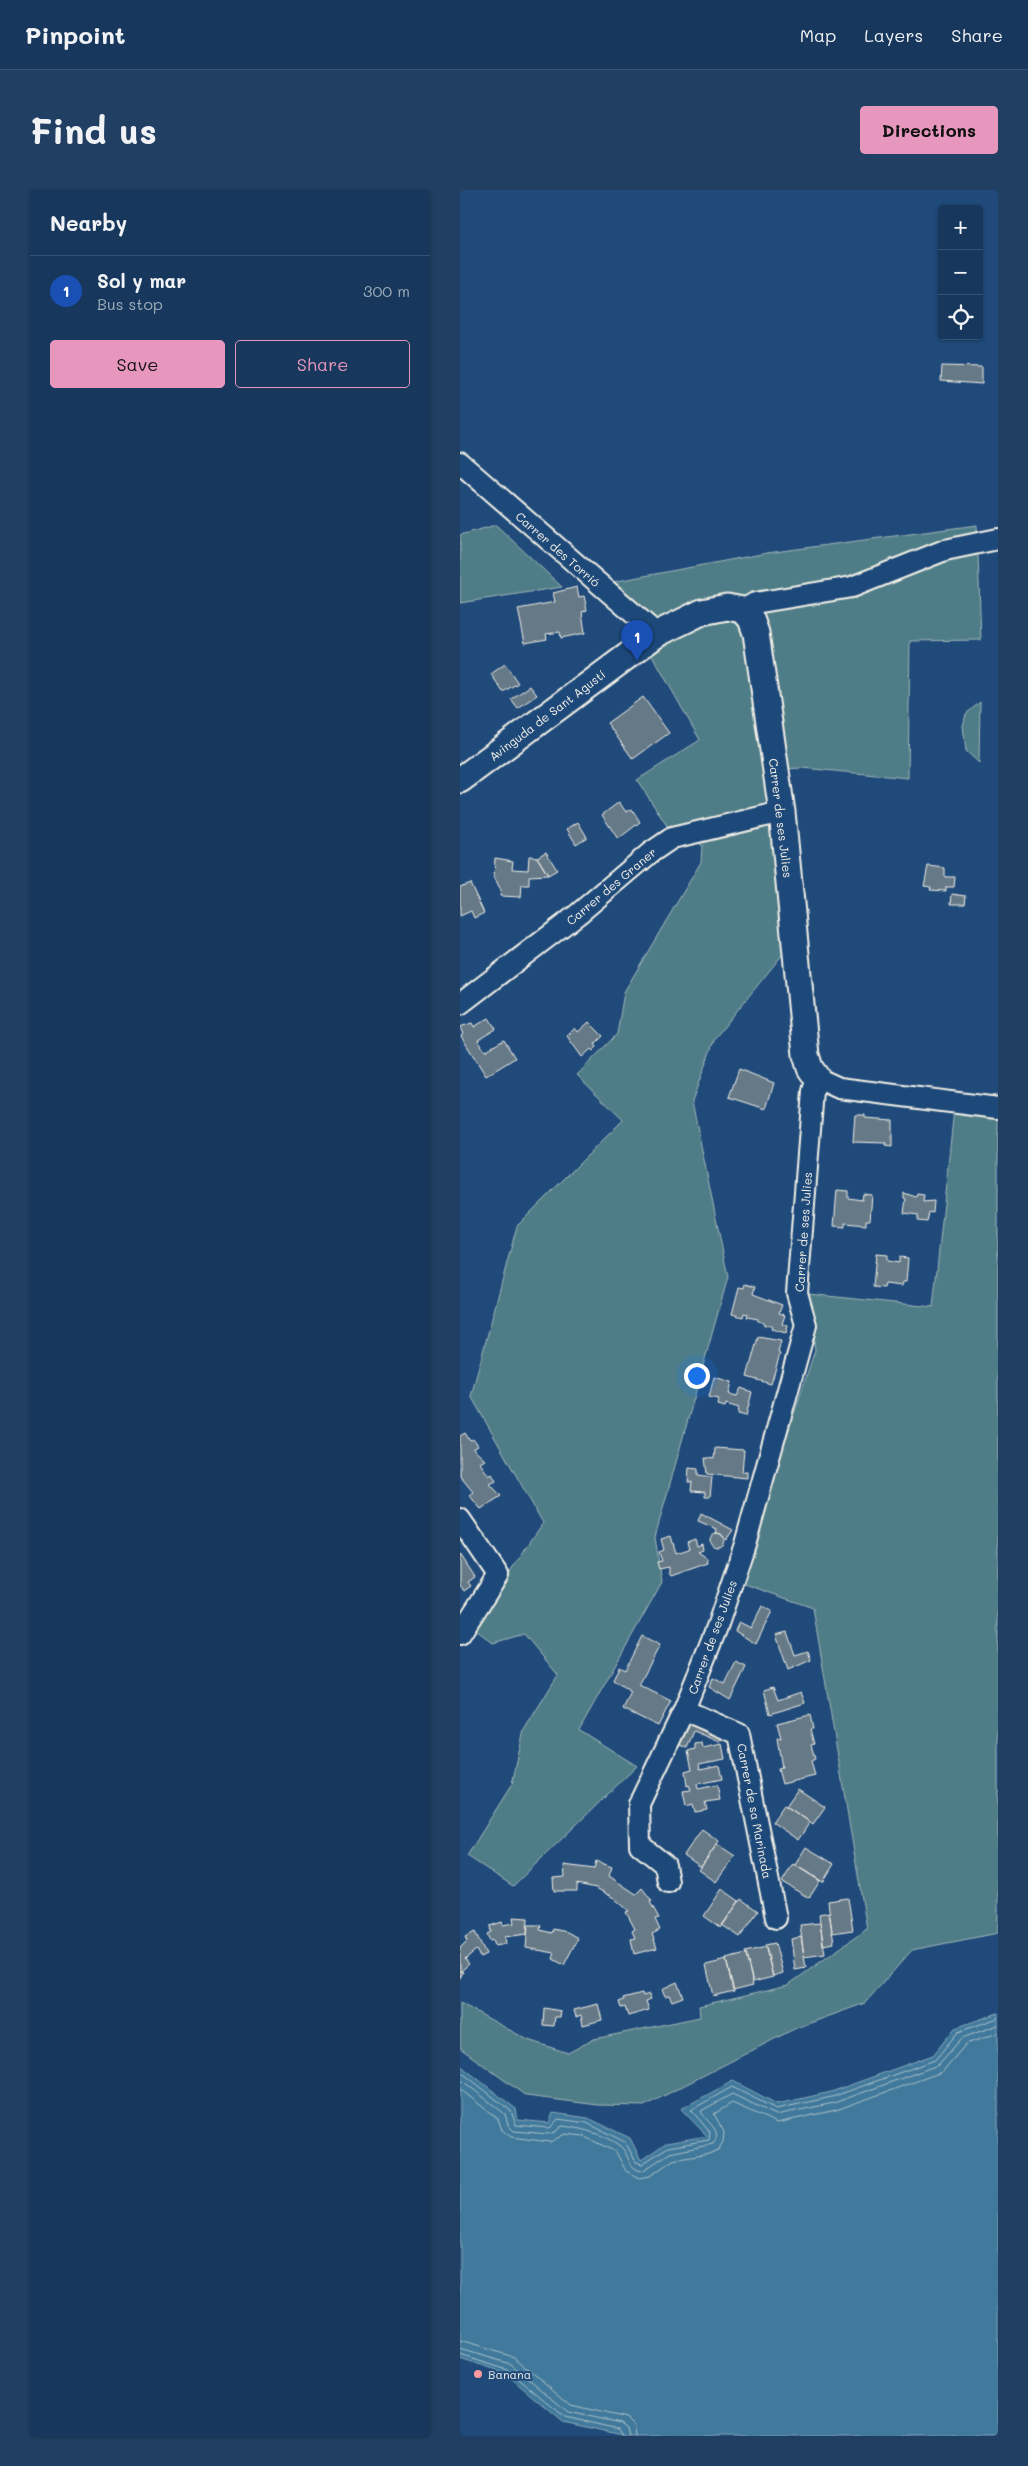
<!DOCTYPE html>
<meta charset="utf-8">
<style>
body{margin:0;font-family:Mali,sans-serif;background:#203f62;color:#f1f3f6}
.controls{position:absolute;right:15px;top:15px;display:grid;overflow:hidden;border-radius:5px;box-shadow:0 1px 4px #0004}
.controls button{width:45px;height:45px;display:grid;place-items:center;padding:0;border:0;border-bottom:1px solid #365272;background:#17385c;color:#f1f3f6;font:25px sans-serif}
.you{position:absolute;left:236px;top:1185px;width:18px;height:18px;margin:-12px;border:4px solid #fff;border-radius:50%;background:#1a73e8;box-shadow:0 0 0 8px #1a73e833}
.badge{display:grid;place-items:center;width:32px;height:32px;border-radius:50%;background:#e797bd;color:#fff;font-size:16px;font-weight:700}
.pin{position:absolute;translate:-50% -41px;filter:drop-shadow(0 1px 2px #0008)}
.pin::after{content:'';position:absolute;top:26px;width:18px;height:15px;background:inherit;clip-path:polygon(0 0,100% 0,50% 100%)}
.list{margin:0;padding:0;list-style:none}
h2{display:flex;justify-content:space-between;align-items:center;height:65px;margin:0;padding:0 20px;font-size:21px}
h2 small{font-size:16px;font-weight:400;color:#9eacbb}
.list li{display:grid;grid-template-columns:32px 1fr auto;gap:15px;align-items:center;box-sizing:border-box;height:70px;padding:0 20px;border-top:1px solid #365272}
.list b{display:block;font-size:19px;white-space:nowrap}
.list p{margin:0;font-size:16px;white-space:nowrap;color:#9eacbb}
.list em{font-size:16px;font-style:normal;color:#9eacbb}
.actions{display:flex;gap:10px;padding:15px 20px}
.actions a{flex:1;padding:11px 0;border:1px solid #e797bd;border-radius:5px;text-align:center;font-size:18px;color:#e797bd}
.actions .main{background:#e797bd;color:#111}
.icon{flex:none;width:28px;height:28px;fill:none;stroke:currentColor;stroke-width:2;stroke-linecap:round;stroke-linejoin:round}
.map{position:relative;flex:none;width:538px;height:2246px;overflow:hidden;border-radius:5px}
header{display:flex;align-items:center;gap:30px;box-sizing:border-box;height:70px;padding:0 25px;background:#17385c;border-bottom:1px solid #365272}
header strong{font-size:24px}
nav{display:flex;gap:28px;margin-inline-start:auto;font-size:18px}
.intro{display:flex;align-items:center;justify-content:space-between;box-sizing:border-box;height:120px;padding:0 30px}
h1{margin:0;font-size:35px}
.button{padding:12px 22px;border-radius:5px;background:#e797bd;color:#111;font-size:18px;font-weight:700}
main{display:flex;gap:30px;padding:0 30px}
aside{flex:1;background:#17385c;border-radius:5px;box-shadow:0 1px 4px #0004}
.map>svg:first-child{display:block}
.green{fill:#507d87;stroke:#a2b7b8}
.water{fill:#41799b;stroke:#89a9ba}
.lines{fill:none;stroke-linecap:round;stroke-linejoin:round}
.shore{stroke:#acc1c9;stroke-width:1}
.building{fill:#667987;stroke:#f4f1e8}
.minor-casing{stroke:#f4f1e8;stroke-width:24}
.tertiary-casing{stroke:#f4f1e8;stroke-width:29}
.minor{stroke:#1f4a7a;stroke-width:20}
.tertiary{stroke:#1f4a7a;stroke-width:25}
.poi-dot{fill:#ff9aa2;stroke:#1f4a7a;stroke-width:2}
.labels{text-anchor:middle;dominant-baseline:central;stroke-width:4;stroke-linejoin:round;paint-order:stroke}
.street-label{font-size:12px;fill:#f4f1e8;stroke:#1f4a7a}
.poi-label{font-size:12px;fill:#f4f1e8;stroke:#1f4a7a;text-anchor:start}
</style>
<header>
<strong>Pinpoint</strong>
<nav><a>Map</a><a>Layers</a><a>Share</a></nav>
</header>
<div class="intro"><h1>Find us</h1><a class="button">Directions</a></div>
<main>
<aside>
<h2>Nearby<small></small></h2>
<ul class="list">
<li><span class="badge" style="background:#1a4fb4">1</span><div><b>Sol y mar</b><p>Bus stop</p></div><em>300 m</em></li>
</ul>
<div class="actions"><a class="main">Save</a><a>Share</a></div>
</aside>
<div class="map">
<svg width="538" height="2246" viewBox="0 0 538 2246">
<rect width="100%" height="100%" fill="#1f4a7a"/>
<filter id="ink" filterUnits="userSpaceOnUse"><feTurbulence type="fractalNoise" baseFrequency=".02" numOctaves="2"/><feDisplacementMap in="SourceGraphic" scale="10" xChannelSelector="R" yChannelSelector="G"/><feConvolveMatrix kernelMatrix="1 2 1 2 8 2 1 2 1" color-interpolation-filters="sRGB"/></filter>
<g filter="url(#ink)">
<path class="green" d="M36,335l66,62 -102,16v-68z
M517,335l4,115 -71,1 -2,137 -106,-10 -18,1 3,180 -72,89 -23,63 36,176 -73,260 7,45 -83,148 58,36 -124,120 -46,-30 45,-72 12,-54 34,-55 -34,-41 -31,9 -21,-16 71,-104 -72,-127 46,-170 106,-106 -46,-45 40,-41 7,-42 77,-130 1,-17 -33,-16 -32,-49 63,-40 -48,-85 1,-34 -41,-39 155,-29z
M520,512l-1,61 -13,-12 -3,-25 3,-12z
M494,919l44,6v818l-86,17 -47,53 -71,26 -150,77 -46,-1 -72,-9 -66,-48v-45l68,37 40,13 26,-14 106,-22 -1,-11 89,-21 79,-56 -54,-321 -74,-26 76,-232 -7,-56 125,13z"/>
<path class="water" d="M538,1823v423h-371l-64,-14 -57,-48 -46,-15v-294l56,44 2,11 31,3 4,-10 35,5 42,20 11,22 25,-17 41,-7 -26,-27 52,-28 44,23 54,-12 102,-37 22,-27z"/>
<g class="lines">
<path class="shore" d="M0,1881l51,40 5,14 34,3 8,-9 29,4 38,19 11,20 6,2 26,-17 41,-7 1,-8 -19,-22 41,-23 44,22 56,-12 103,-37 23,-28 40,-14
M0,1889l45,35 3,11 6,6 35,3 6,-2 7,-6c19,2 42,8 58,20 10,8 7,23 22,25l28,-18 43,-9c11,-14 -7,-21 -12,-33l31,-17 44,21 58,-12 104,-38 24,-27 36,-13
M0,1899l38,30 4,11 9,7 39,5 15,-8 18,2 33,16 10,19 13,7 11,-2 23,-16 36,-6 9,-4 5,-8 1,-10 -10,-18 18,-11 45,20 59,-13 106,-38 24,-28 32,-11
M0,2151l54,16 57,48 55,13 8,8 1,10
M0,2159l51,15 57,48 52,11 6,5 2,8
M0,2165l48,15 57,47 53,12 4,7"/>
</g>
<path class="building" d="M482,176l40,1v17l-41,-3z
M117,397l2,10 5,-1 3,14 -5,2 3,21 -24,5 -1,-6 -14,2 1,5 -22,4 -7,-34 37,-7 -2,-9z
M45,474l13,19 -15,9 -12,-18z
M70,496l7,9 -19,13 -7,-9z
M183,507l26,36 -36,26 -26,-36z
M159,612l7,10 6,-3 8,13 -22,17 -16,-24z
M118,632l9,15 -11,7 -9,-15z
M86,662l11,18 -9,5 -11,-18z
M69,666l8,1 11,18 -19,1v9h-7l-1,12 -21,-1 1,-6 -7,-13 1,-19 18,3 -1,8 16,1z
M468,676l17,2v9h10l-1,10h-8v4l-16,-1 1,-3 -7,-1z
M10,693l14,30 -10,5 -3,-7 -11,5v-29z
M492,704l14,2 -1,8h-14z
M29,828l7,11 -18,11 7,11 19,-11 11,18 -29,18 -25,-40 2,-2 -3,-7 12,-4 2,4z
M129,832l14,14 -8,8 2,3 -4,4 -2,-2 -9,8 -15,-21 8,-8 3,4z
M279,879l35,14 -8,26 -37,-12z
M395,925h10v3l27,2v27l-7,-1 1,-3 -33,-1z
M377,1000l11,1v7l14,2 1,-6 9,1 -2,25h-4v5l-21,-2v4l-11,-1z
M444,1003l12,4 1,-3 7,1 -1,7 11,-1 -1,12 -4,-1 -2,10 -9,-1v-6l-14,-2 2,-14 -2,-1z
M416,1064l11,1v6l12,2v-6l9,1 -2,24h-3l-1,4 -17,-2 -1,4 -11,-1z
M285,1094l10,3 -2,7 29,11 -3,8 6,2 -3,9 6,2 -2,7 -15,-4 1,-4h-9l1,-2 -6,-2v-2l-11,-2 1,-3 -4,-1 -1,4 -11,-3 7,-27 5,1z
M298,1147l23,4 -3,12 2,1 -9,30 -24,-7z
M254,1187l18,5 -3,12 8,2 4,-8 11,4 -6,24 -8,-2 1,-6 -13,-4 -1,3 -7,-2 1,-6 -10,-2z
M5,1243l5,8 3,-2 5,7 -5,3 12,11 -5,3 9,13 3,-2 4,7 -6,3 11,12 -20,13 -12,-14 4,-3 -13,-16v-40z
M255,1258l29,2 -2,22h5v6l-40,-4 -2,-16 9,1z
M229,1278l9,1v6l14,2 -2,20h-5v-5l-14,-1 1,-9h-4z
M241,1323l32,17 -7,10 -5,-6 -5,-1 1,-4 -19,-8z
M250 1350a7 7 0 1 1 14 0a7 7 0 1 1-14 0Z
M211,1346l5,17 13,-4 -2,-7 8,-3 2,7 5,-2 1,6 -5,2 9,6 1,5 -37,13 -2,-3v-6l-10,2 -2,-7 5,-1 -3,-9 5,-2 -3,-11z
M0,1364l15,23 -7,5 3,4 -7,5 -4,-6z
M302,1416l10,5 -16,33 -21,-13 4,-9 12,6z
M327,1442l8,23 13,-4 3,9 -23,10 -12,-35z
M182,1446l18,9 -21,40 32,16 -13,25 -35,-17 8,-17 -18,-12 6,-13 6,3z
M276,1472l10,5 -16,33 -21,-13 4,-9 12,6z
M313,1497l5,13 23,-8 4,11 -35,11 -6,-24z
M350,1525l3,14h-3l4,15 -3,1 4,14 -4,2 4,15 -33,8 -4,-15 4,-1 -5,-30h4l-4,-15z
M229,1527l36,15 -5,10 -26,-11 -7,17 -9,-4z
M242,1553l1,5 19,-4 3,15 -26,5 1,5 19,-4 3,14 -25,5 1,5 19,-4 3,15 -15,2 2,8 -12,2 -2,-8 -7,2 -3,-15 8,-1 -2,-5 -2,1 -2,-15 7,-2 -4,-18 7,-2v-5z
M338,1599l27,18 -12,17 -27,-18z
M324,1615l26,17 -12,18 -26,-18z
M242,1639l17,12 -18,26 -17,-12z
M257,1654l18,12 -19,26 -17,-12z
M346,1657l28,17 -11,18 -28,-17z
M136,1671l16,6 -3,9 27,18 6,-6 10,13 -2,1 9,16 -4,1 5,11 -8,4 5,14 -23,6 -3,-15 4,-1 -3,-7 3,-2 -9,-17 3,-1 -15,-13 -18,-10 -19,-4v7h-23l-1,-13 12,-1 -1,-12 30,4z
M333,1674l27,17 -11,17 -27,-16z
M262,1699l17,12 -18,27 -17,-12z
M388,1708l5,32 -21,3 -4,-32z
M281,1709l17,12 -18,26 -18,-12z
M369,1722l5,31 -11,2 -4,-31z
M53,1727l15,1 -1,16 -22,3 1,7 -11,2 -2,-6 -3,1 -3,-7 4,-2 -1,-6 12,-4 1,3 11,-2z
M360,1733l5,31 -21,3 -4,-32z
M68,1735h13l-1,5 12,3 1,-4 14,3 11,6 -14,27 -11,-6 2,-6 -29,-5z
M15,1742l11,22 -6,3 -4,-7 -11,9 4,5 -8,7 2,1 -3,6v-30l7,-7 -2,-4z
M341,1747l5,31 -11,2 -4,-31z
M315,1753l8,30 -10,3 -8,-31z
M306,1757l7,30 -20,5 -8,-30z
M286,1764l7,31 -20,5 -7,-31z
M266,1770l8,31 -21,5 -7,-31z
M217,1792l6,15 -11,4 -3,-6 -4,1 -3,-7z
M182,1803l1,3 6,-2 2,5 -5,2 3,9 -21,6 -3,-9 -4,1 -2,-6 5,-2 -1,-2z
M138,1814l4,16 -19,5 -2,-10 -5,2 -2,-7z
M84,1818l17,3 -1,6h-5l-1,9 -11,-1z"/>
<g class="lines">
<g class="minor-casing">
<path id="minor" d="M0,273l197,171
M283,420l12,-7 97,-16 93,-37 53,-11
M0,814l118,-90 72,-61 22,-15 110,-26
M0,1329l38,56 -38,59
M224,1520l55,24 37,184
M208,1692l-3,-17 -25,-20 -1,-41 45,-94 33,-83 28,-83 61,-219 -9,-32 16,-202 4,-13 22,10 159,20"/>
</g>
<g class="tertiary-casing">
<path id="tertiary" d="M0,590l197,-146 45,-22 25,-5 16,3 8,9 5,14 26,179 24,243 4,13 7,10"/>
</g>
<use href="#minor" class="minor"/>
<use href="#tertiary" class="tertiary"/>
</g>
</g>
<circle class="poi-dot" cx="18" cy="2184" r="5"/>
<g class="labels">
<g class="street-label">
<text transform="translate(98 359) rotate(41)">Carrer des Torrió</text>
<text transform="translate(87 525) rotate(-37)">Avinguda de Sant Agustí</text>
<text transform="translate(321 628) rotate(83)">Carrer de ses Julies</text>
<text transform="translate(151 696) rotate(-40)">Carrer des Graner</text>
<text transform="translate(343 1042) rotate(-86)">Carrer de ses Julies</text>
<text transform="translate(252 1447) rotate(-70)">Carrer de ses Julies</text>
<text transform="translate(295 1621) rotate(79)">Carrer de sa Marinada</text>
</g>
<g class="poi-label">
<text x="28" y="2184">Banana</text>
</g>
</g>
</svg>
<div class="controls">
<button>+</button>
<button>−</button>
<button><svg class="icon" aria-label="locate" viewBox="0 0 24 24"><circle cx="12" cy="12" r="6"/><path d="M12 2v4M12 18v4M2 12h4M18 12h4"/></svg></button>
</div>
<div class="you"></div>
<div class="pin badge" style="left:177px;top:471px;background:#1a4fb4">1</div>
</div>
</main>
